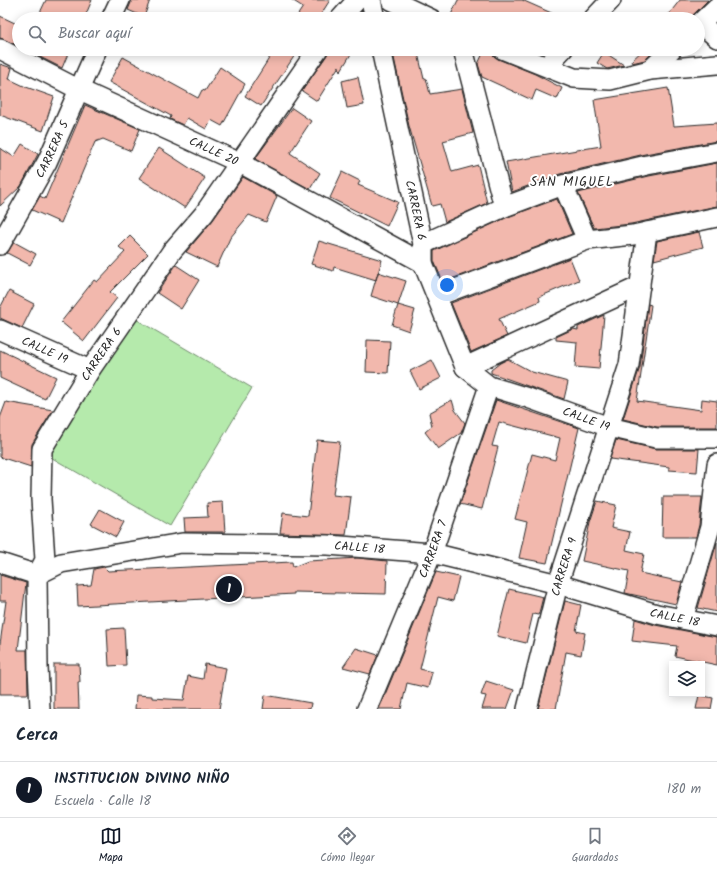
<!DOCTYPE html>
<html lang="es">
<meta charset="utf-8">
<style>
body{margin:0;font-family:Kalam,sans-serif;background:#f2f2f3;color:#1f2937}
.controls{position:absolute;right:12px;bottom:12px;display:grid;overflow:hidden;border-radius:0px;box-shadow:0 2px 10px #0003}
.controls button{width:36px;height:36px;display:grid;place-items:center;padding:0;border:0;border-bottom:1px solid #e0e1e3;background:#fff;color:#1f2937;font:20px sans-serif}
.you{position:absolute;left:447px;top:285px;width:14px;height:14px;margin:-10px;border:3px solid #fff;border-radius:50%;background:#1a73e8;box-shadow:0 0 0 6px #1a73e833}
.badge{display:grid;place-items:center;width:26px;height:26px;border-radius:50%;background:#111827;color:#fff;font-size:13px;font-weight:700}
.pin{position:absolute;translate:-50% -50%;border:2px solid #fff;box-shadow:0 1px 4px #0006}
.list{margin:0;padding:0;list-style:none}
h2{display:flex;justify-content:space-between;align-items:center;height:52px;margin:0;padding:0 16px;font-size:17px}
h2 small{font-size:13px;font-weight:400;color:#747a83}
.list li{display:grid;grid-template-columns:26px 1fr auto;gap:12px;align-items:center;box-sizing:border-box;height:56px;padding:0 16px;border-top:1px solid #e0e1e3}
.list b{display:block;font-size:15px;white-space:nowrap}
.list p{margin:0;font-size:13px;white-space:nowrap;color:#747a83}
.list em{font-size:13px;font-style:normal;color:#747a83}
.icon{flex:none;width:22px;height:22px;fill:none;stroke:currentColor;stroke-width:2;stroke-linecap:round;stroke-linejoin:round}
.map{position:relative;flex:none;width:717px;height:709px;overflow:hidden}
.search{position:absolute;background:#fff;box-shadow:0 2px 10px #0003;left:12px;right:12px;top:12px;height:44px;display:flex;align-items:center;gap:10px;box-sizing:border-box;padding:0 14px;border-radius:22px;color:#747a83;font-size:15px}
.sheet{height:108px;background:#fff}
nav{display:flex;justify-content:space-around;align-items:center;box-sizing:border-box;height:56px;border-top:1px solid #e0e1e3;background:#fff;font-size:11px;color:#747a83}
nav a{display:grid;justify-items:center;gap:2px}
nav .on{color:#111827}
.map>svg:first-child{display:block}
.green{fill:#b5eaac;stroke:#708a6c}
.building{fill:#f2b8ad;stroke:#2b2b2b}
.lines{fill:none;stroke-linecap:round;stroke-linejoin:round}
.minor-casing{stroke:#2b2b2b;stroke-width:22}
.minor{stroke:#fff;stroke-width:19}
.labels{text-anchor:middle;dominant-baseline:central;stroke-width:4;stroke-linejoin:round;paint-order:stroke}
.street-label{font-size:12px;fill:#2b2b2b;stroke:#fff}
.neighbourhood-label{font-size:13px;letter-spacing:1px;fill:#2b2b2b;stroke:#fff}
</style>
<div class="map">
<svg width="717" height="709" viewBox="0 0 717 709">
<rect width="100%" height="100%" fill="#fff"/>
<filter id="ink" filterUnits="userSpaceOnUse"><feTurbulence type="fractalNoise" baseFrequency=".025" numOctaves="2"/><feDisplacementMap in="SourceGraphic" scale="8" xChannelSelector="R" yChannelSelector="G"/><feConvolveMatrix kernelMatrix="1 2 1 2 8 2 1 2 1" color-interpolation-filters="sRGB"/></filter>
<g filter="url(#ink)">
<path class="green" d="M134,318l118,70 -82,138 -123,-71z"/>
<path class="building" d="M46,0h46l-8,19h-47z
M132,0h18l-6,17 -16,-7z
M292,0h38l-12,19h-23l8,-12z
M458,0h64l43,19h-116z
M680,0h28l-19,19h-24z
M0,16l19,9v21l-19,-8z
M24,49h46l-8,19z
M275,49h24l-38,57 -16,-10z
M329,49h25l-14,23 -1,-6 -22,35 -15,-10 25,-36z
M392,49h25l7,30 2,-1 4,16 32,-5 11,44 -30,8 9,31 26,-7 9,38 -42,19 -5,-18 -8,2 -23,-80z
M485,49h6l2,6 5,4 37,15 27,14 -5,11 -21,-9 -4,10 -50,-23 -4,-13z
M644,49h12l-11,11 -13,3 -1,-2z
M604,52l20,13 -17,4 -10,-6z
M123,57l75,41 4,-8 3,1 15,-24 25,17 -23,42 -11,-6 -5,9 -19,-11 -4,7 -13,-6 1,-3 -62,-34z
M0,64l12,4 -3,11 17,8 28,10 -11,34 -43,-16z
M358,77l6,28 -17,3 -5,-27z
M668,88l6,38 43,-3v18l-72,13 -85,20 -48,18 -6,-30 95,-16 -7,-46z
M85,105l55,24 -9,22 -28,-12 -8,3 -34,81 -29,-13 8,-14 5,3z
M292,108l19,13 -21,32 30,20 -10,16 -55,-30z
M22,144l16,10 -17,32 -21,20v-58l14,9z
M159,148l46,30 -20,30 -46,-30z
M717,163v43l-86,18 -37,4 -16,-35 71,-17z
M342,172l18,9 -2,4 40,17 -11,24 -57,-28z
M243,177l34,19 -11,26 -17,-7 -19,23 -13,29 -31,-15 27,-32z
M557,199l15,35 -129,48 -9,-21v-10l74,-34z
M699,232l4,15 -49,13 3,-19z
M130,236l18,18 -38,38 7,6 -33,43 -23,-19 33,-42 3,2 28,-30 -6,-5z
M319,241l63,19 -6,20 -42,-13 -1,4 -22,-7z
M14,242l22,12 -6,11 -23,-12z
M570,258l9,22 -40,17 1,4 -41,18 8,17 -36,16 -20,-49z
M176,265l23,15 -18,29 -24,-16z
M378,272l28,9 -8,24 -27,-9z
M9,291l25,13 -12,24 -22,-10v-10z
M648,304l3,1 -14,96 64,9 1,-11 15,2v26h-60l-34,-8 17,-52z
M398,305l17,5 -6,21 -17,-6z
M604,315l-5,54 -24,-2 2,-25 -21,-2v-3l17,-8 5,1v-3z
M367,340l23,1 -2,32 -22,-1z
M0,350l56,27 -11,22 -45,-21z
M508,359l24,13 36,10 -4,17 -73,-26v-3l9,-7z
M432,360l9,18 -22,11 -9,-18z
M452,400l3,10 10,13 -4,10 -23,16 -13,-17 7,-6 -3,-13z
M496,400l83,28 -32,135 -28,-5 8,-36 -12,-3 17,-65 23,6 5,-22 -61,-16 -7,24 6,1 -16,62 -22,-5z
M6,402l47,8 -21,34 -1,23 -31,-10v-39z
M317,440l23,2 -7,53 18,2 -5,38 -66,-2 3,-20 25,3z
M616,440l40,9h43l-2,23 -28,-2v-3l-59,-8z
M663,497h39l-3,28 -3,12h-34z
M597,501l19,4 -5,23 19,4 -4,18 18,4 -4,19 42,9 -6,22 -51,-11 4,-22 -47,-10 8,-39z
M223,502l2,30h-40l-1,-14 24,-1 -1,-14z
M100,509l24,13 -8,15 -25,-13z
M717,542v70l-19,-4z
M358,558l29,3 -1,33 -92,-2v2l-216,12 -1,-20 14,-1 3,-16 10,-2 4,4 184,-9 1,5 15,-6z
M436,572l23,5 -6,24 -15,-4 -18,72 12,3 -4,16 -21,-5 -6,26h-22z
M0,575l26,8 -8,67h9l1,44h-28v-50l6,-43h-6z
M509,589l34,8 -4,16 -1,2 -5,-1 -7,29 -29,-7z
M565,601l16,4 -5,26 9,2 -4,22 -15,-3 -10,57h-18z
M635,619l20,6 62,12v28l-42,-9 2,-10 -45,-5z
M124,628l2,37 -17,1 -2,-37z
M356,648l22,7 -8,19 -27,-7z
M54,664h25l1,18h-2l1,27h-25z
M205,664l21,4 -7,41h-84l1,-14 16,1v2l32,2 4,-24 15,3z
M486,681l28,9 -7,19h-25l4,-13 -5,-1z
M265,695l46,8 -1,6h-47z
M699,695l14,3 -2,11h-15z"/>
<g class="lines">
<g class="minor-casing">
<g id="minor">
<path d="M371,0l4,19"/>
<path d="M391,0l40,19"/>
<path d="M111,19l9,-19"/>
<path d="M340,19l17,-19"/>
<path d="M593,19l18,-19"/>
<path d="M700,23l17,15"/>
<path d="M698,25l19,-18"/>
<path id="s1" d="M0,49l78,40 162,74 183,100"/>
<path id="s2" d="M381,49l42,195v19l42,104 24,19 39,12 81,29 47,11h61"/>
<path d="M463,49l41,158"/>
<path d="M502,49l72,29 36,2 40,-10 67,-6"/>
<path d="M547,66l16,-17"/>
<path d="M650,70l22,-21"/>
<path d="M563,185l24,55"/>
<path d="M423,244l81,-37 59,-22 84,-20 70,-13"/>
<path id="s3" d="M0,245l47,-83 50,-113"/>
<path d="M437,296l150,-56 46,-5 84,-18"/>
<path id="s4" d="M0,330l90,40"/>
<path d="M465,367l175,-81"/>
<path id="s5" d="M0,563l37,12 24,-12 121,-20 146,2 104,8 126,31 99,30 60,12"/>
<path d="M683,619l27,-92 7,-63"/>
<path id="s6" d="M40,709l-2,-42 -1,-92 8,-15 -4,-61 1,-50 48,-79 82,-119 32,-37 114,-165"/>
<path id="s7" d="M367,709l65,-156 57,-167"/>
<path id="s8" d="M527,709l31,-125 71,-219 18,-133"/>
</g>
</g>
<use href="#minor" class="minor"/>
</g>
</g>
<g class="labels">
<g class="street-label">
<text stroke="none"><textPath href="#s3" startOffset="109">CARRERA 5</textPath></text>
<text stroke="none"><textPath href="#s1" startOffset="237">CALLE 20</textPath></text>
<text stroke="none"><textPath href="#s2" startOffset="165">CARRERA 6</textPath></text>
<text stroke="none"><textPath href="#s4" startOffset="49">CALLE 19</textPath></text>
<text stroke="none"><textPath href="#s6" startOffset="374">CARRERA 6</textPath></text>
<text stroke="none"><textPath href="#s2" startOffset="464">CALLE 19</textPath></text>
<text stroke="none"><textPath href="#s5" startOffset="366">CALLE 18</textPath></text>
<text stroke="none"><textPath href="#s7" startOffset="173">CARRERA 7</textPath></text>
<text stroke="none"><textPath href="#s8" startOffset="147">CARRERA 9</textPath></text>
<text stroke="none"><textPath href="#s5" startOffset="690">CALLE 18</textPath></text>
</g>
<g class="neighbourhood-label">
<text x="572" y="182">SAN MIGUEL</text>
</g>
</g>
</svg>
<div class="controls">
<button><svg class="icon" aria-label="layers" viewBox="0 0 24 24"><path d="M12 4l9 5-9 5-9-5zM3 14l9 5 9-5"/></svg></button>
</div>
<div class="you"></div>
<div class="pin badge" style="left:229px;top:589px">1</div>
<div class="search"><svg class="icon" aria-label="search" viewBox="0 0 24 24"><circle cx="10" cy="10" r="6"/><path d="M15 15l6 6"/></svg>Buscar aquí</div>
</div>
<section class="sheet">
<h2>Cerca<small></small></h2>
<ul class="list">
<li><span class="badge">1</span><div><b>INSTITUCION DIVINO NIÑO</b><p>Escuela · Calle 18</p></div><em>180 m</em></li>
</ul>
</section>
<nav>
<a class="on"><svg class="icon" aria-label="map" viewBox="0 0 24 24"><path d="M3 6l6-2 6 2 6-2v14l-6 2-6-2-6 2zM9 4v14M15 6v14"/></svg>Mapa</a>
<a><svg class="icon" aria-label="directions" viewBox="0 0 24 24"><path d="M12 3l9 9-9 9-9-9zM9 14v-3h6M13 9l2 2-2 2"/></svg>Cómo llegar</a>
<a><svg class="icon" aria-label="saved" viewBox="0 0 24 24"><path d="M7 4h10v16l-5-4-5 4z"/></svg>Guardados</a>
</nav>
